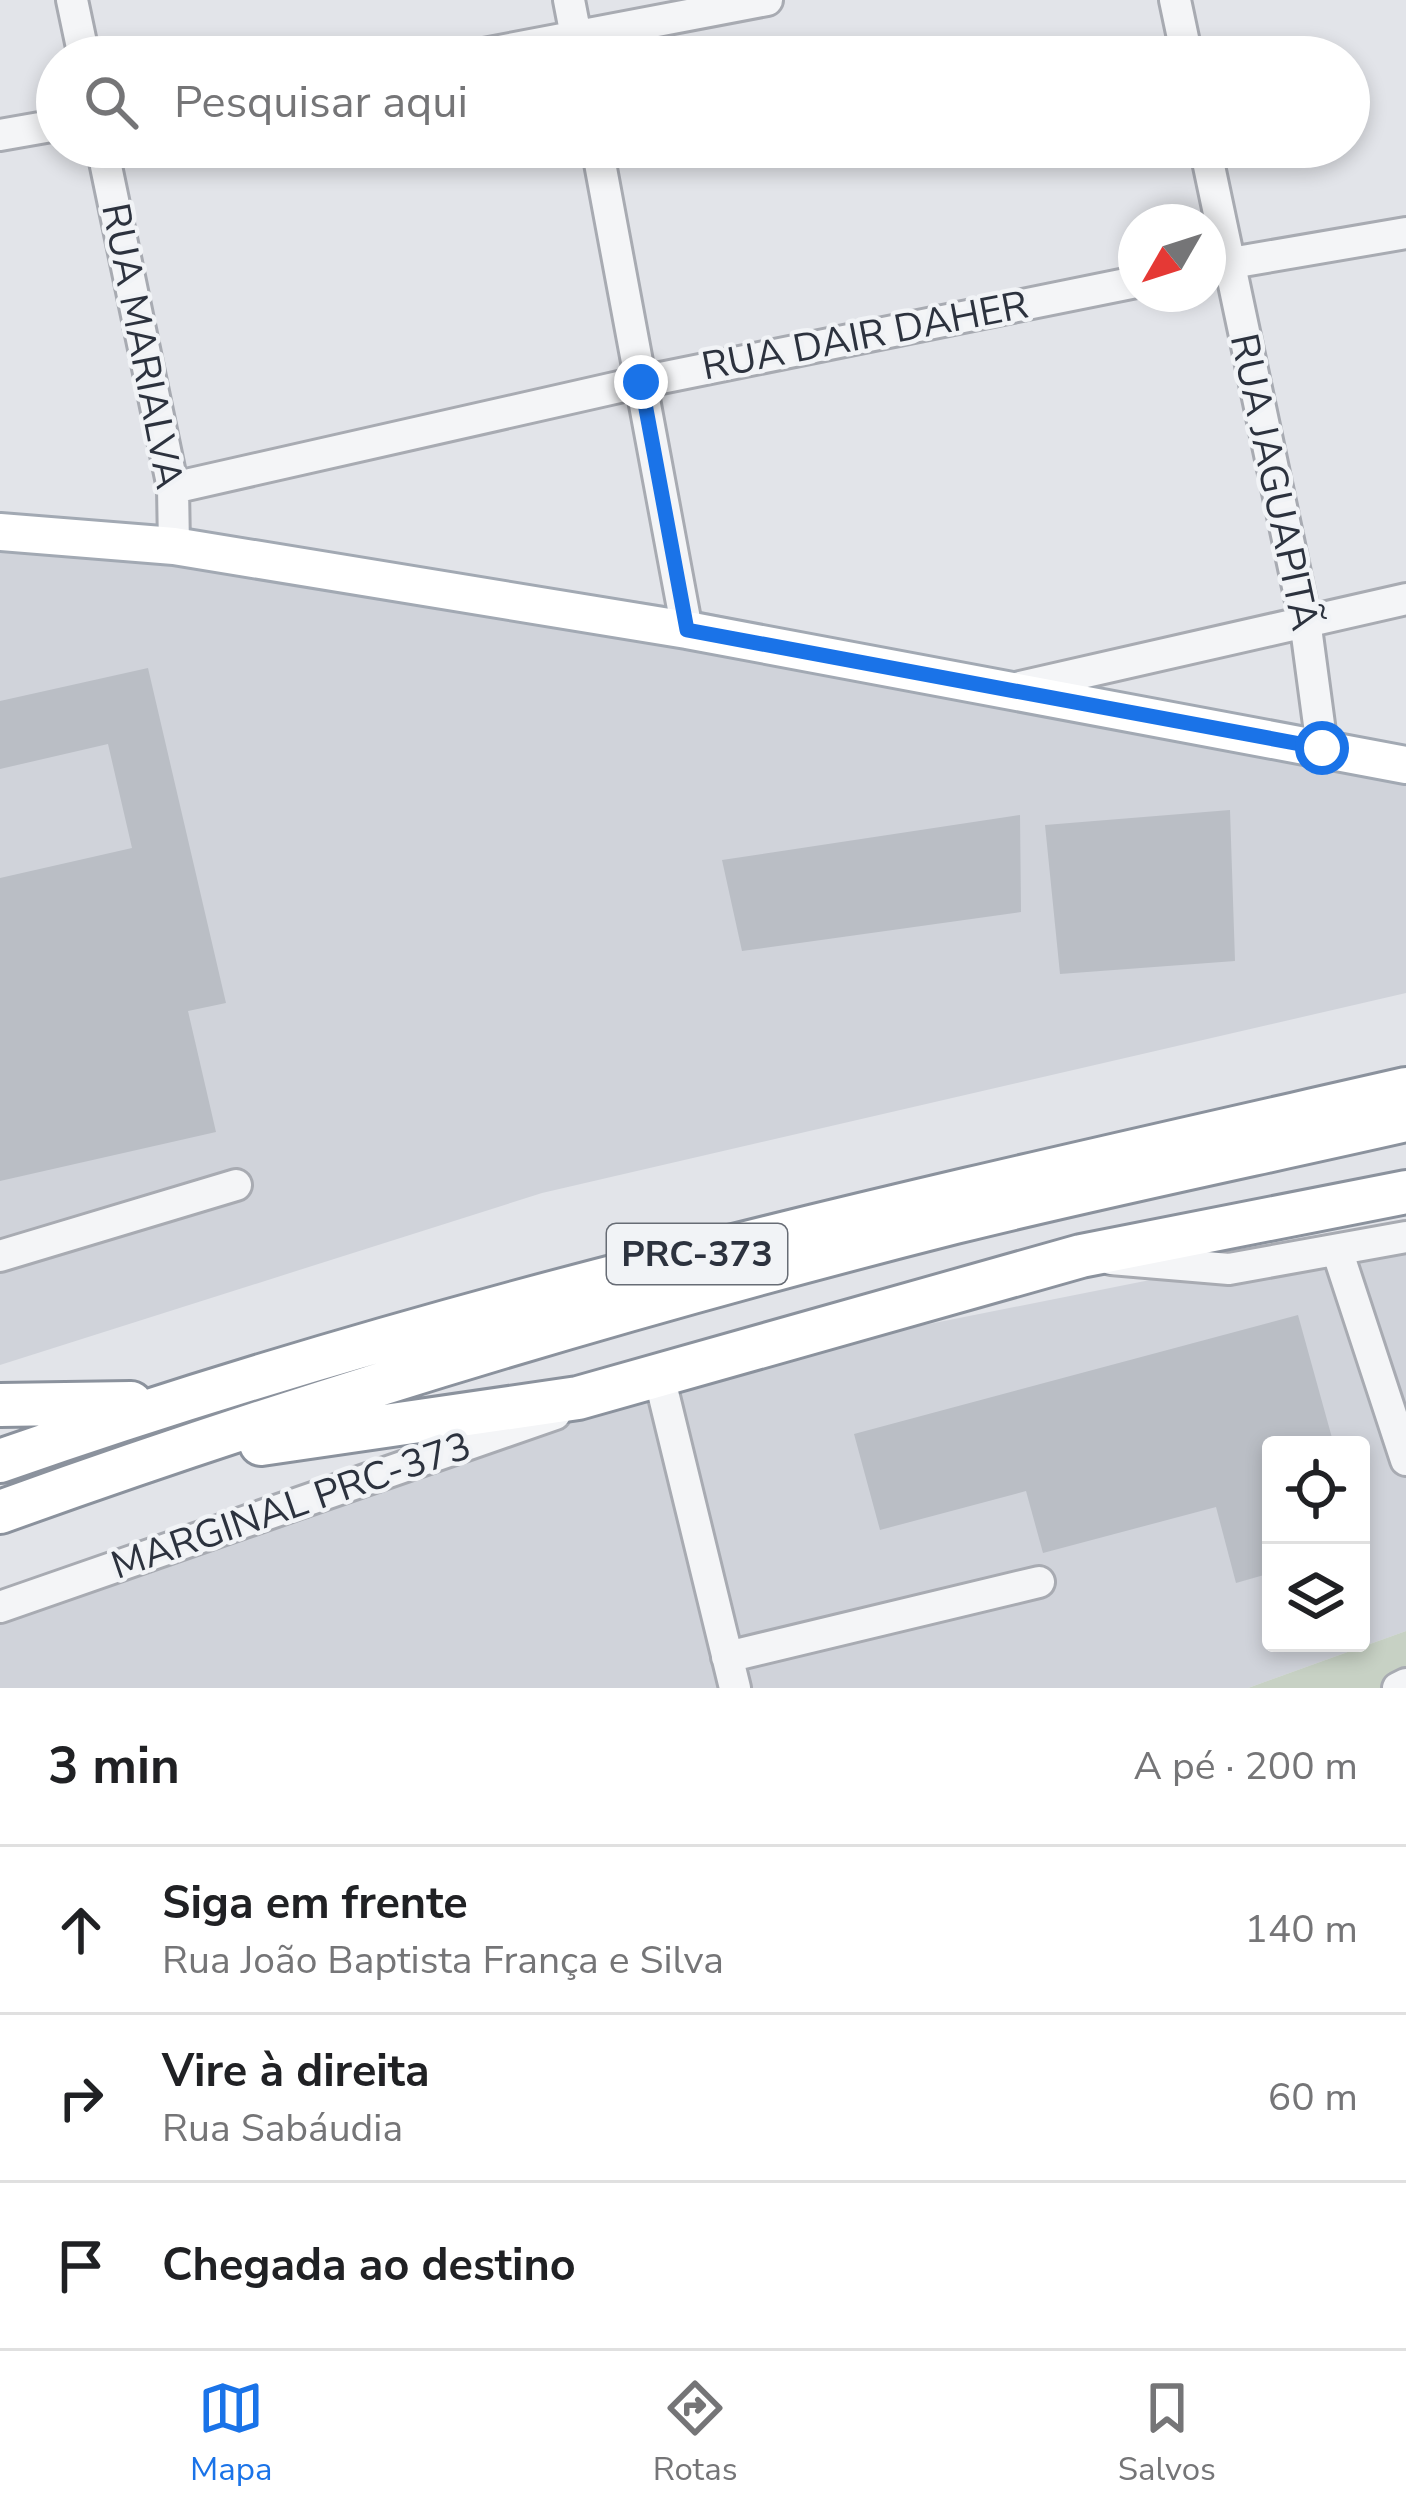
<!DOCTYPE html>
<html lang="pt">
<meta charset="utf-8">
<style>
body{margin:0;font-family:"Nunito Sans",sans-serif;background:#f2f2f2;color:#202124}
.controls{position:absolute;right:36px;bottom:36px;display:grid;overflow:hidden;border-radius:12px;box-shadow:0 6px 18px #0003}
.controls button{width:108px;height:108px;display:grid;place-items:center;padding:0;border:0;border-bottom:3px solid #e0e0e0;background:#fff;color:#202124;font:60px sans-serif}
.compass{position:absolute;left:1118px;top:204px;width:108px;height:108px;border-radius:50%;background:#fff;box-shadow:0 6px 18px #0003;rotate:231deg}
.stop{position:absolute;width:36px;height:36px;margin:-27px;border:9px solid #1a73e8;border-radius:50%;background:#fff}
.stop.end{background:#1a73e8;border-color:#fff;box-shadow:0 3px 12px #0008}
.list{margin:0;padding:0;list-style:none}
h2{display:flex;justify-content:space-between;align-items:center;height:156px;margin:0;padding:0 48px;font-size:51px}
h2 small{font-size:39px;font-weight:400;color:#757577}
.list li{display:grid;grid-template-columns:78px 1fr auto;gap:36px;align-items:center;box-sizing:border-box;height:168px;padding:0 48px;border-top:3px solid #e0e0e0}
.list b{display:block;font-size:45px;white-space:nowrap}
.list p{margin:0;font-size:39px;white-space:nowrap;color:#757577}
.list em{font-size:39px;font-style:normal;color:#757577}
.icon{flex:none;width:66px;height:66px;fill:none;stroke:currentColor;stroke-width:2;stroke-linecap:round;stroke-linejoin:round}
.map{position:relative;flex:none;width:1406px;height:1688px;overflow:hidden}
.search{position:absolute;background:#fff;box-shadow:0 6px 18px #0003;left:36px;right:36px;top:36px;height:132px;display:flex;align-items:center;gap:30px;box-sizing:border-box;padding:0 42px;border-radius:66px;color:#757577;font-size:45px}
.sheet{height:660px;background:#fff}
nav{display:flex;justify-content:space-around;align-items:center;box-sizing:border-box;height:168px;border-top:3px solid #e0e0e0;background:#fff;font-size:33px;color:#757577}
nav a{display:grid;justify-items:center;gap:6px}
nav .on{color:#1a73e8}
.map>svg:first-child{display:block}
.built{fill:#d0d3da;fill-rule:evenodd}
.green{fill:#c7d1c4}
.building{fill:#babec5}
.lines{fill:none;stroke-linecap:round;stroke-linejoin:round}
.minor-casing{stroke:#a8abb2;stroke-width:36}
.major-casing{stroke:#a2a9b3;stroke-width:42}
.highway-casing{stroke:#8b929d;stroke-width:48}
.minor{stroke:#f4f5f7;stroke-width:30}
.major{stroke:#fff;stroke-width:36}
.highway{stroke:#fff;stroke-width:42}
.route{stroke:#1a73e8;stroke-width:15}
.labels{text-anchor:middle;dominant-baseline:central;stroke-width:9;stroke-linejoin:round;paint-order:stroke}
.shield{fill:#f1f3f6;stroke:#676c75;stroke-width:3}
.shield-label{font-size:36px;font-weight:bold;fill:#2c323e}
.street-label{font-size:39px;fill:#2c323e;stroke:#f1f3f6}
</style>
<div class="map">
<svg width="1406" height="1688" viewBox="0 0 1406 1688">
<rect width="100%" height="100%" fill="#e2e4e9"/>
<path class="built" d="M0,520l142,9 545,79 719,151v234l-864,200 -542,172z
M1406,1229v402l-158,57h-1248v-72l620,-216 259,-66zM1271,1445h90v198h-90z"/>
<path class="green" d="M1406,1631v57h-158z"/>
<path class="building" d="M148,668l78,335 -38,8 28,121 -216,49v-303l132,-30 -24,-104 -108,25v-68z
M1230,810l5,151 -175,13 -15,-149z
M1020,815l1,97 -279,39 -20,-91z
M1298,1315l36,130h-63v128l-35,10 -20,-76 -173,46 -17,-62 -146,39 -26,-96z"/>
<g class="lines">
<g class="minor-casing">
<path id="minor" d="M72,0l12,57
M569,0l11,57
M1175,0l12,57
M468,57l299,-57
M0,135l57,-10
M102,147l71,341 1,58
M597,147l90,483
M1205,147l100,473 17,127
M1208,267l198,-34
M173,488l468,-106 495,-100
M1016,688l390,-89
M1337,1250l69,210
M0,1256l236,-71
M1111,1259l118,10 177,-32
M659,1376l76,312
M0,1607l555,-193
M727,1657l312,-75
M1398,1688l8,-4"/>
</g>
<g class="major-casing">
<path id="major" d="M0,532l174,14 513,84 719,135"/>
</g>
<g class="highway-casing">
<path id="highway" d="M0,1405l131,-2
M261,1444l317,-46 503,-142 325,-64
M0,1461c459,-161 933,-264 1406,-372
M0,1512c313,-113 632,-208 955,-290 149,-37 301,-68 451,-102"/>
</g>
<use href="#minor" class="minor"/>
<use href="#major" class="major"/>
<use href="#highway" class="highway"/>
</g>
<g class="lines">
<path class="route" d="M641,382l46,248 635,118"/>
</g>
<g class="labels">
<rect class="shield" x="607" y="1224" width="180" height="60" rx="9"/>
<g class="shield-label">
<text x="697" y="1254">PRC-373</text>
</g>
<g class="street-label">
<text transform="translate(865 336) rotate(-11)">RUA DAIR DAHER</text>
<text transform="translate(142 346) rotate(79)">RUA MARIALVA</text>
<text transform="translate(1274 482) rotate(78)">RUA JAGUAPITÃ</text>
<text transform="translate(291 1506) rotate(-19)">MARGINAL PRC-373</text>
</g>
</g>
</svg>
<div class="controls">
<button><svg class="icon" aria-label="locate" viewBox="0 0 24 24"><circle cx="12" cy="12" r="6"/><path d="M12 2v4M12 18v4M2 12h4M18 12h4"/></svg></button>
<button><svg class="icon" aria-label="layers" viewBox="0 0 24 24"><path d="M12 4l9 5-9 5-9-5zM3 14l9 5 9-5"/></svg></button>
</div>
<svg class="compass" viewBox="-18 -18 36 36"><path d="M0-13l5 13h-10z" fill="#e53935"/><path d="M0 13l5-13h-10z" fill="#757577"/></svg>
<div class="stop" style="left:1322px;top:748px"></div>
<div class="stop end" style="left:641px;top:382px"></div>
<div class="search"><svg class="icon" aria-label="search" viewBox="0 0 24 24"><circle cx="10" cy="10" r="6"/><path d="M15 15l6 6"/></svg>Pesquisar aqui</div>
</div>
<section class="sheet">
<h2>3 min<small>A pé · 200 m</small></h2>
<ul class="list">
<li><svg class="icon" aria-label="ahead" viewBox="0 0 24 24"><path d="M12 20V5M6 11l6-6 6 6"/></svg><div><b>Siga em frente</b><p>Rua João Baptista França e Silva</p></div><em>140 m</em></li>
<li><svg class="icon" aria-label="right" viewBox="0 0 24 24"><path d="M7 20v-9h11M14 6l5 5-5 5"/></svg><div><b>Vire à direita</b><p>Rua Sabáudia</p></div><em>60 m</em></li>
<li><svg class="icon" aria-label="arrive" viewBox="0 0 24 24"><path d="M6 21V4h12l-3 4 3 4H6"/></svg><div><b>Chegada ao destino</b></div></li>
</ul>
</section>
<nav>
<a class="on"><svg class="icon" aria-label="map" viewBox="0 0 24 24"><path d="M3 6l6-2 6 2 6-2v14l-6 2-6-2-6 2zM9 4v14M15 6v14"/></svg>Mapa</a>
<a><svg class="icon" aria-label="directions" viewBox="0 0 24 24"><path d="M12 3l9 9-9 9-9-9zM9 14v-3h6M13 9l2 2-2 2"/></svg>Rotas</a>
<a><svg class="icon" aria-label="saved" viewBox="0 0 24 24"><path d="M7 4h10v16l-5-4-5 4z"/></svg>Salvos</a>
</nav>
